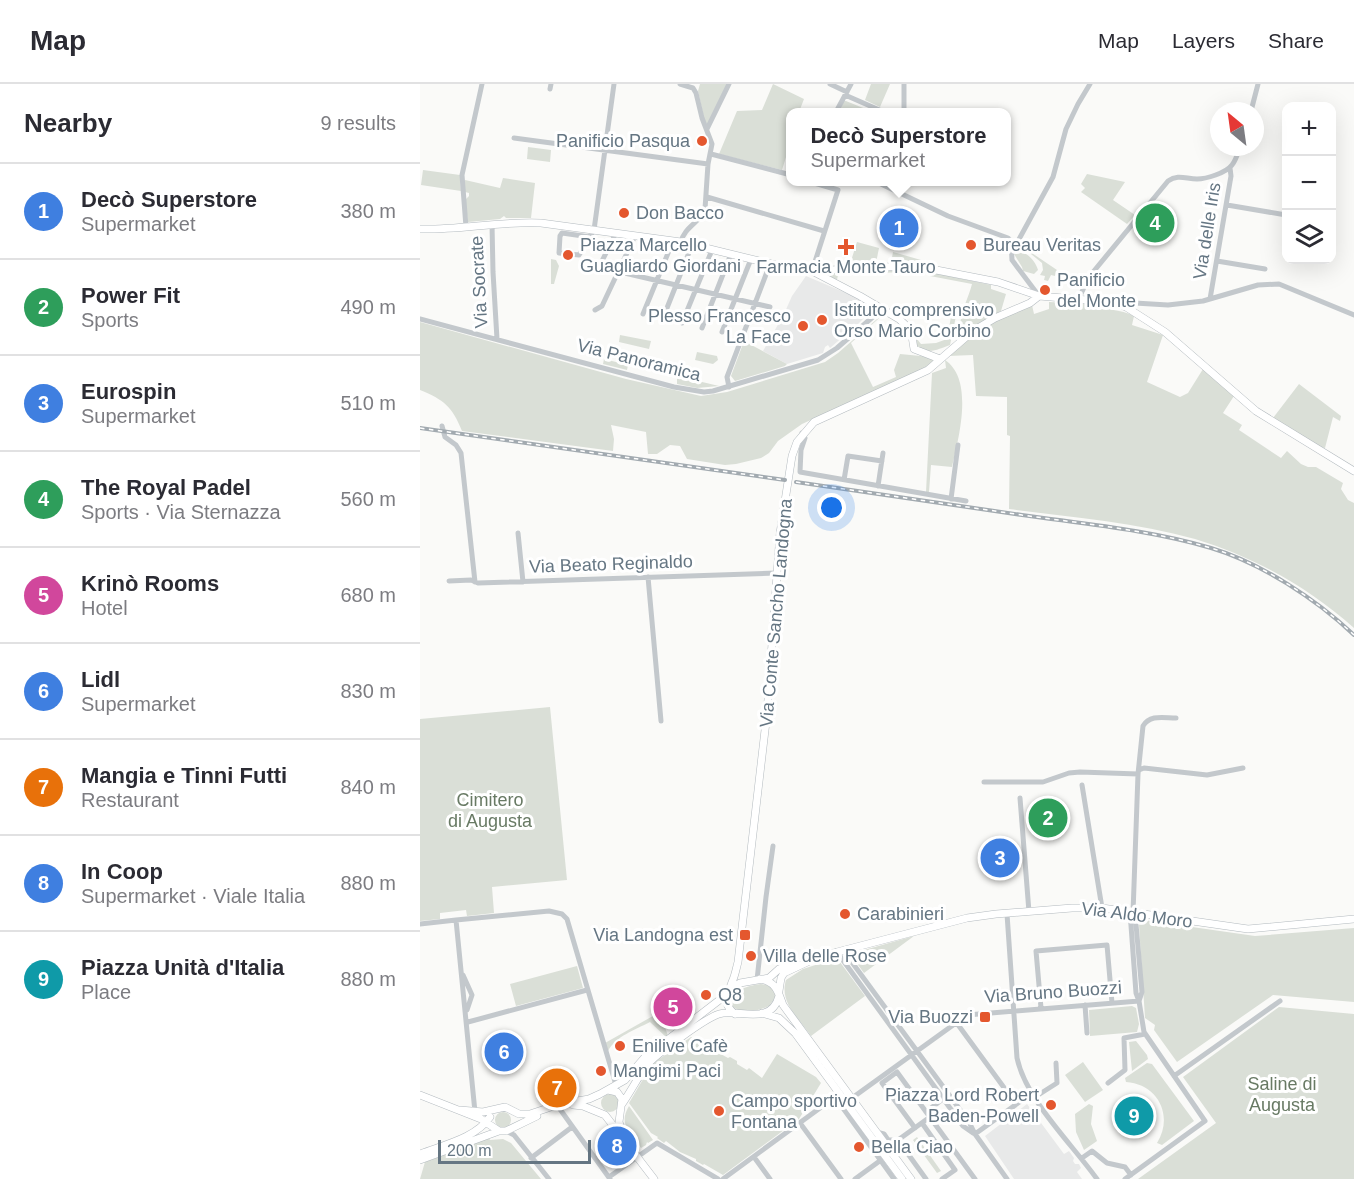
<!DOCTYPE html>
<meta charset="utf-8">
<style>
body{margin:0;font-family:Helvetica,sans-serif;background:#f7f7f7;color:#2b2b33}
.controls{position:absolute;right:18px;top:18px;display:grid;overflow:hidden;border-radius:12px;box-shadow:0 6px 24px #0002}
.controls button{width:54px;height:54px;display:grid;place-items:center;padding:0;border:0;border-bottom:2px solid #e1e1e2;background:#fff;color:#2b2b33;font:30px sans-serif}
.compass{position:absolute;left:790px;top:18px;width:54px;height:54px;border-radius:50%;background:#fff;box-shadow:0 6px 24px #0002;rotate:331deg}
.scale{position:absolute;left:18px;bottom:15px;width:153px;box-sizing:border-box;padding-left:6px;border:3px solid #657683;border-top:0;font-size:16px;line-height:21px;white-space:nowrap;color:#657683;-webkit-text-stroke:4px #fff;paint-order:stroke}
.you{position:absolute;left:412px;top:424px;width:21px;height:21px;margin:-15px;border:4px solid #fff;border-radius:50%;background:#1a73e8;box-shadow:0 0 0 9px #1a73e833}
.badge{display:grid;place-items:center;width:39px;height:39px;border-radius:50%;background:#2563eb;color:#fff;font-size:20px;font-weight:700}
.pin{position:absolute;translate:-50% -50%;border:3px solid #fff;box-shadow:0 2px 6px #0006}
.popup{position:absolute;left:366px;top:24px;width:225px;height:78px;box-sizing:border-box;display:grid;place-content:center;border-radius:12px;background:#fff;filter:drop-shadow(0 2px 4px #0005);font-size:20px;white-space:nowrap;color:#7c7c81}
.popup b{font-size:22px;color:#2b2b33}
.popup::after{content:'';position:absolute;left:50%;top:100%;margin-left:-12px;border:12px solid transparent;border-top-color:#fff}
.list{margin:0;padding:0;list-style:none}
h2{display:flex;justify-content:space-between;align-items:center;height:78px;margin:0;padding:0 24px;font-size:26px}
h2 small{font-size:20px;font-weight:400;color:#7c7c81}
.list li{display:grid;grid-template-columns:39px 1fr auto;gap:18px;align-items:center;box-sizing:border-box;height:96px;padding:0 24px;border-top:2px solid #e1e1e2}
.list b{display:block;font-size:22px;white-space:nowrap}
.list p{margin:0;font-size:20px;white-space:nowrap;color:#7c7c81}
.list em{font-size:20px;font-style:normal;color:#7c7c81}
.icon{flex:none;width:33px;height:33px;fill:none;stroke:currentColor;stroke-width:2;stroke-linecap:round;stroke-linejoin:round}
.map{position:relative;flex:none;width:934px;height:1095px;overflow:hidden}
header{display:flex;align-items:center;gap:36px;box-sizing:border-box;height:84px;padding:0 30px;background:#fff;border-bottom:2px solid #e1e1e2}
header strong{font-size:28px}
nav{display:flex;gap:33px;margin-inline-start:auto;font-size:21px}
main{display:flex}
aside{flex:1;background:#fff}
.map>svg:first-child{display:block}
.built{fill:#e8e9e9}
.green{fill:#dadfd7}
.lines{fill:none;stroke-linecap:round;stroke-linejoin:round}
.secondary-casing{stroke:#b3babf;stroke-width:8}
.minor{stroke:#c3c8cc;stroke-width:5}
.secondary{stroke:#fff;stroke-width:7}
.rail-casing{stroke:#a2aab0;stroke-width:4}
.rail{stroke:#fff;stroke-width:1.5;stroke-dasharray:4.5;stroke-linecap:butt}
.poi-dot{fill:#e4572e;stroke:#fff;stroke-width:2}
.labels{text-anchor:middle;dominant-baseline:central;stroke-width:6;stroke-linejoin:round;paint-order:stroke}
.poi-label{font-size:18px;fill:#657683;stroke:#fff;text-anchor:start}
.street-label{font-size:18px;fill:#657683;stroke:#fff}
.park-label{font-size:18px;fill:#687a64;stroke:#fff}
</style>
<header>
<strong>Map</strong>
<nav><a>Map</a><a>Layers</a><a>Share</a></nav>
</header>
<main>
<aside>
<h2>Nearby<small>9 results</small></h2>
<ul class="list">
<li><span class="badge" style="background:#3f7fe0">1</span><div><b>Decò Superstore</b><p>Supermarket</p></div><em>380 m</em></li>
<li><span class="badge" style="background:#2e9e5b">2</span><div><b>Power Fit</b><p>Sports</p></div><em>490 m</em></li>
<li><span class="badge" style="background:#3f7fe0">3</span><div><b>Eurospin</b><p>Supermarket</p></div><em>510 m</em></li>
<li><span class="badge" style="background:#2e9e5b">4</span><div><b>The Royal Padel</b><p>Sports · Via Sternazza</p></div><em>560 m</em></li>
<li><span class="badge" style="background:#d1479c">5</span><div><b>Krinò Rooms</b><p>Hotel</p></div><em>680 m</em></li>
<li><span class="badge" style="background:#3f7fe0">6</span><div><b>Lidl</b><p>Supermarket</p></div><em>830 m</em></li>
<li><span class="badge" style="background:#e8710a">7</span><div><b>Mangia e Tinni Futti</b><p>Restaurant</p></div><em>840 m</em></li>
<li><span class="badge" style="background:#3f7fe0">8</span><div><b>In Coop</b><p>Supermarket · Viale Italia</p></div><em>880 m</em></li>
<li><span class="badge" style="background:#0f9aa8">9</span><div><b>Piazza Unità d'Italia</b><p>Place</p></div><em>880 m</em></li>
</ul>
</aside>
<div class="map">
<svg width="934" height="1095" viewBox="0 0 934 1095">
<rect width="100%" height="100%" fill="#fafaf8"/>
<path class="built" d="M386,192l52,22 11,8 2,5 -14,14h-4l-1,4 -22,19 -2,-3 -3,2 -2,6 -36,11 -24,-13 21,-37 8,-18z
M607,1020l37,50 5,-3 5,7 -1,3 2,3h4l2,4 -4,4 5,7h-68l-29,-43z"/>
<path class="green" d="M280,0h27l-19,39h-3l-7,-32z
M353,0l31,15 -5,13h-8v29l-9,29 -63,-16 18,-43 25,-1z
M451,0h19l-10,23 -15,-7z
M424,17h2l27,11h-34z
M108,63l23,3 -1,12 -23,-3z
M3,86l37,5 1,16 -40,-6z
M667,90l38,8 -12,18 22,15 -8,9 -46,-32 4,-4 -4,-4z
M83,94l32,5 -4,35h-25l-2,-2 -4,3 -32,3 -3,-22 4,-4v-3l-4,-1v-12l35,8z
M437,158l22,6 -3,15 -26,1z
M600,161l37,25 -2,6 -4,-1 -3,6 -4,-1 1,-4 -5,-1 3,-5 -1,-7z
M596,166c11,2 19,10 22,20l-4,4 -11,-3 -1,-4 -8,-13z
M473,168l42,12v1l-17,-2h-27z
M131,175l5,1 3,6 -5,18h-3z
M492,186l18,2 61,13v4l15,5 -5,17 -27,15 -13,9c-4,-17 7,-35 11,-51l-42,-8v-2l-28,-2 -64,3 -1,5 -16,-7z
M629,218l43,2c11,6 29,5 42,12l-2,9 31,10 -16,47 33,15 8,-4 15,-24 31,27 -11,17 19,12 -3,5 42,28 6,-7 14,13 7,3h8l27,16 -2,6 7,11 6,3v125c-46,-41 -100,-71 -159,-89 -60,-17 -124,-22 -186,-30l1,-73 -3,-1v-38l-31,-1 -3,-41 -25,1c26,-25 51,-38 84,-51l2,9 15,-5z
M532,227h5l-7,34c-12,4 -22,11 -34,0l1,-13v7l4,5 15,-1 11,-4z
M464,229h1l-34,30 22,44 23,-10 -2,-7 6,-16 31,3 3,3 -3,4 -12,7 -117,53 -24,17 -9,12 -8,5 -25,6 -11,1 -38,-6 -7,-13 -10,-1 -13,9h-9l-2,-22 -35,-7 3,14 -1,12 -151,-20c-10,-25 -18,-31 -42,-41v-68l206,57 75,17 26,-4 98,-30 13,-9z
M200,251l31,6 -2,8 -30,-7z
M324,257l43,23 -2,2 -50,15 -4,-5z
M277,268l20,4 1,4 -5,4 -18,-4z
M184,275l24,6 -1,5 -24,-6z
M525,276c30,20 13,80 7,107l-21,-2 -2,27h-3l6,-119 14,-5z
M257,292l42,10 -22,2 -20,-4z
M879,300l42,32 -1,5 -7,-4 -8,31 -5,-1 -47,-29z
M130,623l17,173 -75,7 2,26 -27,3 -1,-6 -26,3v6l-20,2v-202z
M723,836l112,16 99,-8v74l-81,-7 -96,67 -23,-32 1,-5 -10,-7 -6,-93z
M494,852l-50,37 -14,-19z
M417,874l28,38 -54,40c-12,-17 -32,-34 -25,-56l17,-11z
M157,882l6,22 -67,18 -6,-22z
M341,900l7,1 7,7v6l-6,8c-38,18 -60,-15 -8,-22z
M712,922l4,2 3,16 -2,8 -47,4 -1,-26z
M859,923l75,7v165h-216l78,-56 -33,-46z
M240,928l8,24 -2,1 -16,-15c-15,8 -34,14 -42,29l-3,-8z
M271,953l18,10 1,-2 8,5 -1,2 11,6 2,-1 7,4v3l10,6 2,-2 13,10 15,-24 39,23 5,6 -22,36 -76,56 -19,-11 -1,1 -7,-4v-2l-16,-7 -14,-11 -2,2 -7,-5 1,-1 -7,-4 -22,-30 23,-39z
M716,957l11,14 1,4 -16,12 -3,-29z
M663,978l20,28 -18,12 -20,-27z
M727,979l5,1 42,57 -32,24 -5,-2c17,-27 1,-59 -31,-61l-1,-4z
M181 1019a9 9 0 1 1 18 0a9 9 0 1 1-18 0Z
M669,1020l4,2 -2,18 6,17 -13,9 -8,-18 -1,-18z
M209,1022l24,34 -5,3 -1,-1 -1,3 -5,3c-11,-15 -23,-24 -12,-42z
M75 1036a8 8 0 1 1 16 0a8 8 0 1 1-16 0Z
M497,1053l24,34 -4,2 -24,-33z
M69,1054l1,2 13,-1 8,4 30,36h-121l5,-17z"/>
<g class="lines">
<g class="secondary-casing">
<path id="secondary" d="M0,145c40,1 80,-8 121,-6l140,19 111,27 20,2 91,-5 23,2 72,14 41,14 72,6 15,5 39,25 91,79 98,60
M392,187l48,25 39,23 12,11 3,19 26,10
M340,895c16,3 18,12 23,26l128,174
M310,905l10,-6 29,-5 10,-9 15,-6
M359,907l2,-13 3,-5 32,-15 21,-6 130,-34 29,-4 76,-6h30l146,21 106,-10
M342,929l17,5 16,15 107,146
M315,930c-14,-11 -7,-19 -3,-32 3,-6 4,-13 6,-20l29,-249 13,-180 12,-77 5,-14 17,-20 114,-52 45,-39 22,-13 35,-15 9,-7
M188,1006l9,2 5,7 -3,23 4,12
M0,1011l61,24 18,12h7l31,-15
M202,1020c9,-13 16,-27 25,-39 9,-11 59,-47 72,-51 18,-6 52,13 60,-18
M153,1021l10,1 22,9 49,64
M40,1026l23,2 22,-5 14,7h11l30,-10 29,-5 11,-5 25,-14 20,-23 81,-62
M0,1070c23,-9 56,-16 70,-37
M0,1076l79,-29"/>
</g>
<path class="minor" d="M260,0l13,4 3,5 6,25 10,26 -4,20 -3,45c-5,14 -21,18 -24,33
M410,0l17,8
M484,0v28
M130,5l1,-5
M425,11l39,17
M831,27l7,-27
M416,28l15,-28
M287,45l22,-45
M94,54l194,26
M291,70l80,21
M391,98l27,8 -26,81
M459,98l2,2 67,32 60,22 3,3 1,19 27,36
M287,113l117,34
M807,121l59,10
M72,140l1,48 4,67
M46,143l-4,-52 20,-91
M196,149l-17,34 171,40
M170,153l-28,-4 -2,3 -1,17 20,2 15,-25 20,-146
M591,161l7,-4 35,-64 13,-48 12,-25 12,-20
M797,177l48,8
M790,215l21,-123 -1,-8
M658,216l11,-23 79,-96c10,-7 18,-2 29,-2 9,0 29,-6 35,-14 4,-5 6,-12 8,-18
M698,218l50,3 35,-4 55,-16 21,-1 75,31
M175,226l7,-4 33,-70
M223,230l30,-73
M243,234l29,-73
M0,235l254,68 30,5 9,-1 105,-31 19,-12 45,-39
M262,239l30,-73
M282,244l29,-74
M302,248l29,-73
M309,303l-2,-10 43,-113
M22,342l3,11 11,8 5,8 14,129
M382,349l3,5 -4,12 -1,22 166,29
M424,396l4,-24 34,5
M458,402l5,-33
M531,415l7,-54
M98,449l5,49
M228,493l13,144
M29,497l22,-1 7,3 298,-10
M719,686l5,-2 63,7 36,-7
M564,698h59l26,-9 11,-1 58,2
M662,701l20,123
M600,714l9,114
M713,829l5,-139 5,-48c7,-12 21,-8 33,-8
M715,829l7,79 -3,9
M587,830l10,144c9,42 55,86 80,121
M0,840l36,-4
M423,866l126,172 6,12 32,45
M417,868l126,174 10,7
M43,891l9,20 -5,15
M337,896l9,-83 7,-51
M665,921l2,28
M621,924l-5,-57 71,-6 5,58
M48,938l119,-32
M536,938l60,82
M754,992l106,-75
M688,999l17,-13 -1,-32 21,-4
M615,1013l22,-14 -1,-20
M432,1014l115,-83 172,-14
M137,1021l53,74
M55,1028l-19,-192 93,-9 13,3 5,5 49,166
M506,1028l18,-14
M380,1039l41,56
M502,1039l33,47 -13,9
M495,1044l-33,-45 15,-11 78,107
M86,1047l8,4 35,44
M456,1048l8,2 4,6h10l28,39
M555,1050l57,-41
M478,1056l32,-23
M334,1073l16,22
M111,1074l41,-31
M662,1074l10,-7 15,12 18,4 6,8
M189,1093l48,-34 61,36
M303,1095l112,-82 59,82
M435,1095l26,-19
M705,1095l80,-58 -61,-89 -5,-31 -3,-8 -6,-81"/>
<use href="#secondary" class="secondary"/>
<g class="rail-casing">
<path id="rail" d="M0,344l365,52
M376,398c76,11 151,22 226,33 63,9 128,15 189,33 50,15 105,51 143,87"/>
</g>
<use href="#rail" class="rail"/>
</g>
<g class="poi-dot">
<circle cx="282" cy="57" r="6"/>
<circle cx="204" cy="129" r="6"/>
<circle cx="551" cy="161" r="6"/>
<path d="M423 154h6v6h6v6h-6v6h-6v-6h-6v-6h6z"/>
<circle cx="148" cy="171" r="6"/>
<circle cx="625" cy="206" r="6"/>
<circle cx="402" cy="236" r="6"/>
<circle cx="383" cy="242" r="6"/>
<circle cx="425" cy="830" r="6"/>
<rect x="319" y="845" width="12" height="12" rx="3"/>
<circle cx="331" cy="872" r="6"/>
<circle cx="286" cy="911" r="6"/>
<rect x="559" y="927" width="12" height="12" rx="3"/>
<circle cx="200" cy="962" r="6"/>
<circle cx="181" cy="987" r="6"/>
<circle cx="631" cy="1021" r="6"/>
<circle cx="299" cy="1027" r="6"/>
<circle cx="439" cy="1063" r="6"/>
</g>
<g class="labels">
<g class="poi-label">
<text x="270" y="57" text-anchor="end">Panificio Pasqua</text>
<text x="216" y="129">Don Bacco</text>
<text x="160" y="161">Piazza Marcello<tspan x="160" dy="21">Guagliardo Giordani</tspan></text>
<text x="563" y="161">Bureau Veritas</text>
<text x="426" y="183" text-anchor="middle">Farmacia Monte Tauro</text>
<text x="637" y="196">Panificio<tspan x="637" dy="21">del Monte</tspan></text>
<text x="414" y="226">Istituto comprensivo<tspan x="414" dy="21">Orso Mario Corbino</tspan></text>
<text x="371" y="232" text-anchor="end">Plesso Francesco<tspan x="371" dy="21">La Face</tspan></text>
<text x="437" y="830">Carabinieri</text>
<text x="313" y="851" text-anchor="end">Via Landogna est</text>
<text x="343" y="872">Villa delle Rose</text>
<text x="298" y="911">Q8</text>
<text x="553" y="933" text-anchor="end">Via Buozzi</text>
<text x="212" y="962">Enilive Cafè</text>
<text x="193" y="987">Mangimi Paci</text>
<text x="619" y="1011" text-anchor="end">Piazza Lord Robert<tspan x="619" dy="21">Baden-Powell</tspan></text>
<text x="311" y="1017">Campo sportivo<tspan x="311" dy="21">Fontana</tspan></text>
<text x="451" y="1063">Bella Ciao</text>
</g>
<g class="street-label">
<text transform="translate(787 147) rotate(-81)">Via delle Iris</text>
<text transform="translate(59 198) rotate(-93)">Via Socrate</text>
<text transform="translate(219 276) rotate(14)">Via Panoramica</text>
<text transform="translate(191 480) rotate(-2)">Via Beato Reginaldo</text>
<text transform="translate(356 529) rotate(-85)">Via Conte Sancho Landogna</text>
<text transform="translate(717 831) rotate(7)">Via Aldo Moro</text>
<text transform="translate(633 908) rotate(-4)">Via Bruno Buozzi</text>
</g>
<g class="park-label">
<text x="70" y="716">Cimitero<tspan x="70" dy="21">di Augusta</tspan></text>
<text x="862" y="1000">Saline di<tspan x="862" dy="21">Augusta</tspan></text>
</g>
</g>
</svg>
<div class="controls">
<button>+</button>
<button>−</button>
<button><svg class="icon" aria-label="layers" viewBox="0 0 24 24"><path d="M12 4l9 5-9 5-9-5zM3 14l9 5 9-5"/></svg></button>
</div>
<svg class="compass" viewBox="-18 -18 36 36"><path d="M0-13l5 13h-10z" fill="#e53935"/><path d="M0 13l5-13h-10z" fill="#7c7c81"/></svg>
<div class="scale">200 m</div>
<div class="you"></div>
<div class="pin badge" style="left:479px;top:144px;background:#3f7fe0">1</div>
<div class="popup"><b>Decò Superstore</b>Supermarket</div>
<div class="pin badge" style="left:628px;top:734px;background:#2e9e5b">2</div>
<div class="pin badge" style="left:580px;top:774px;background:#3f7fe0">3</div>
<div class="pin badge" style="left:735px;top:139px;background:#2e9e5b">4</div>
<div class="pin badge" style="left:253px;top:923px;background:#d1479c">5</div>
<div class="pin badge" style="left:84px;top:968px;background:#3f7fe0">6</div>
<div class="pin badge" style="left:137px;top:1004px;background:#e8710a">7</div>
<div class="pin badge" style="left:197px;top:1062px;background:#3f7fe0">8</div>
<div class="pin badge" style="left:714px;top:1032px;background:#0f9aa8">9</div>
</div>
</main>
